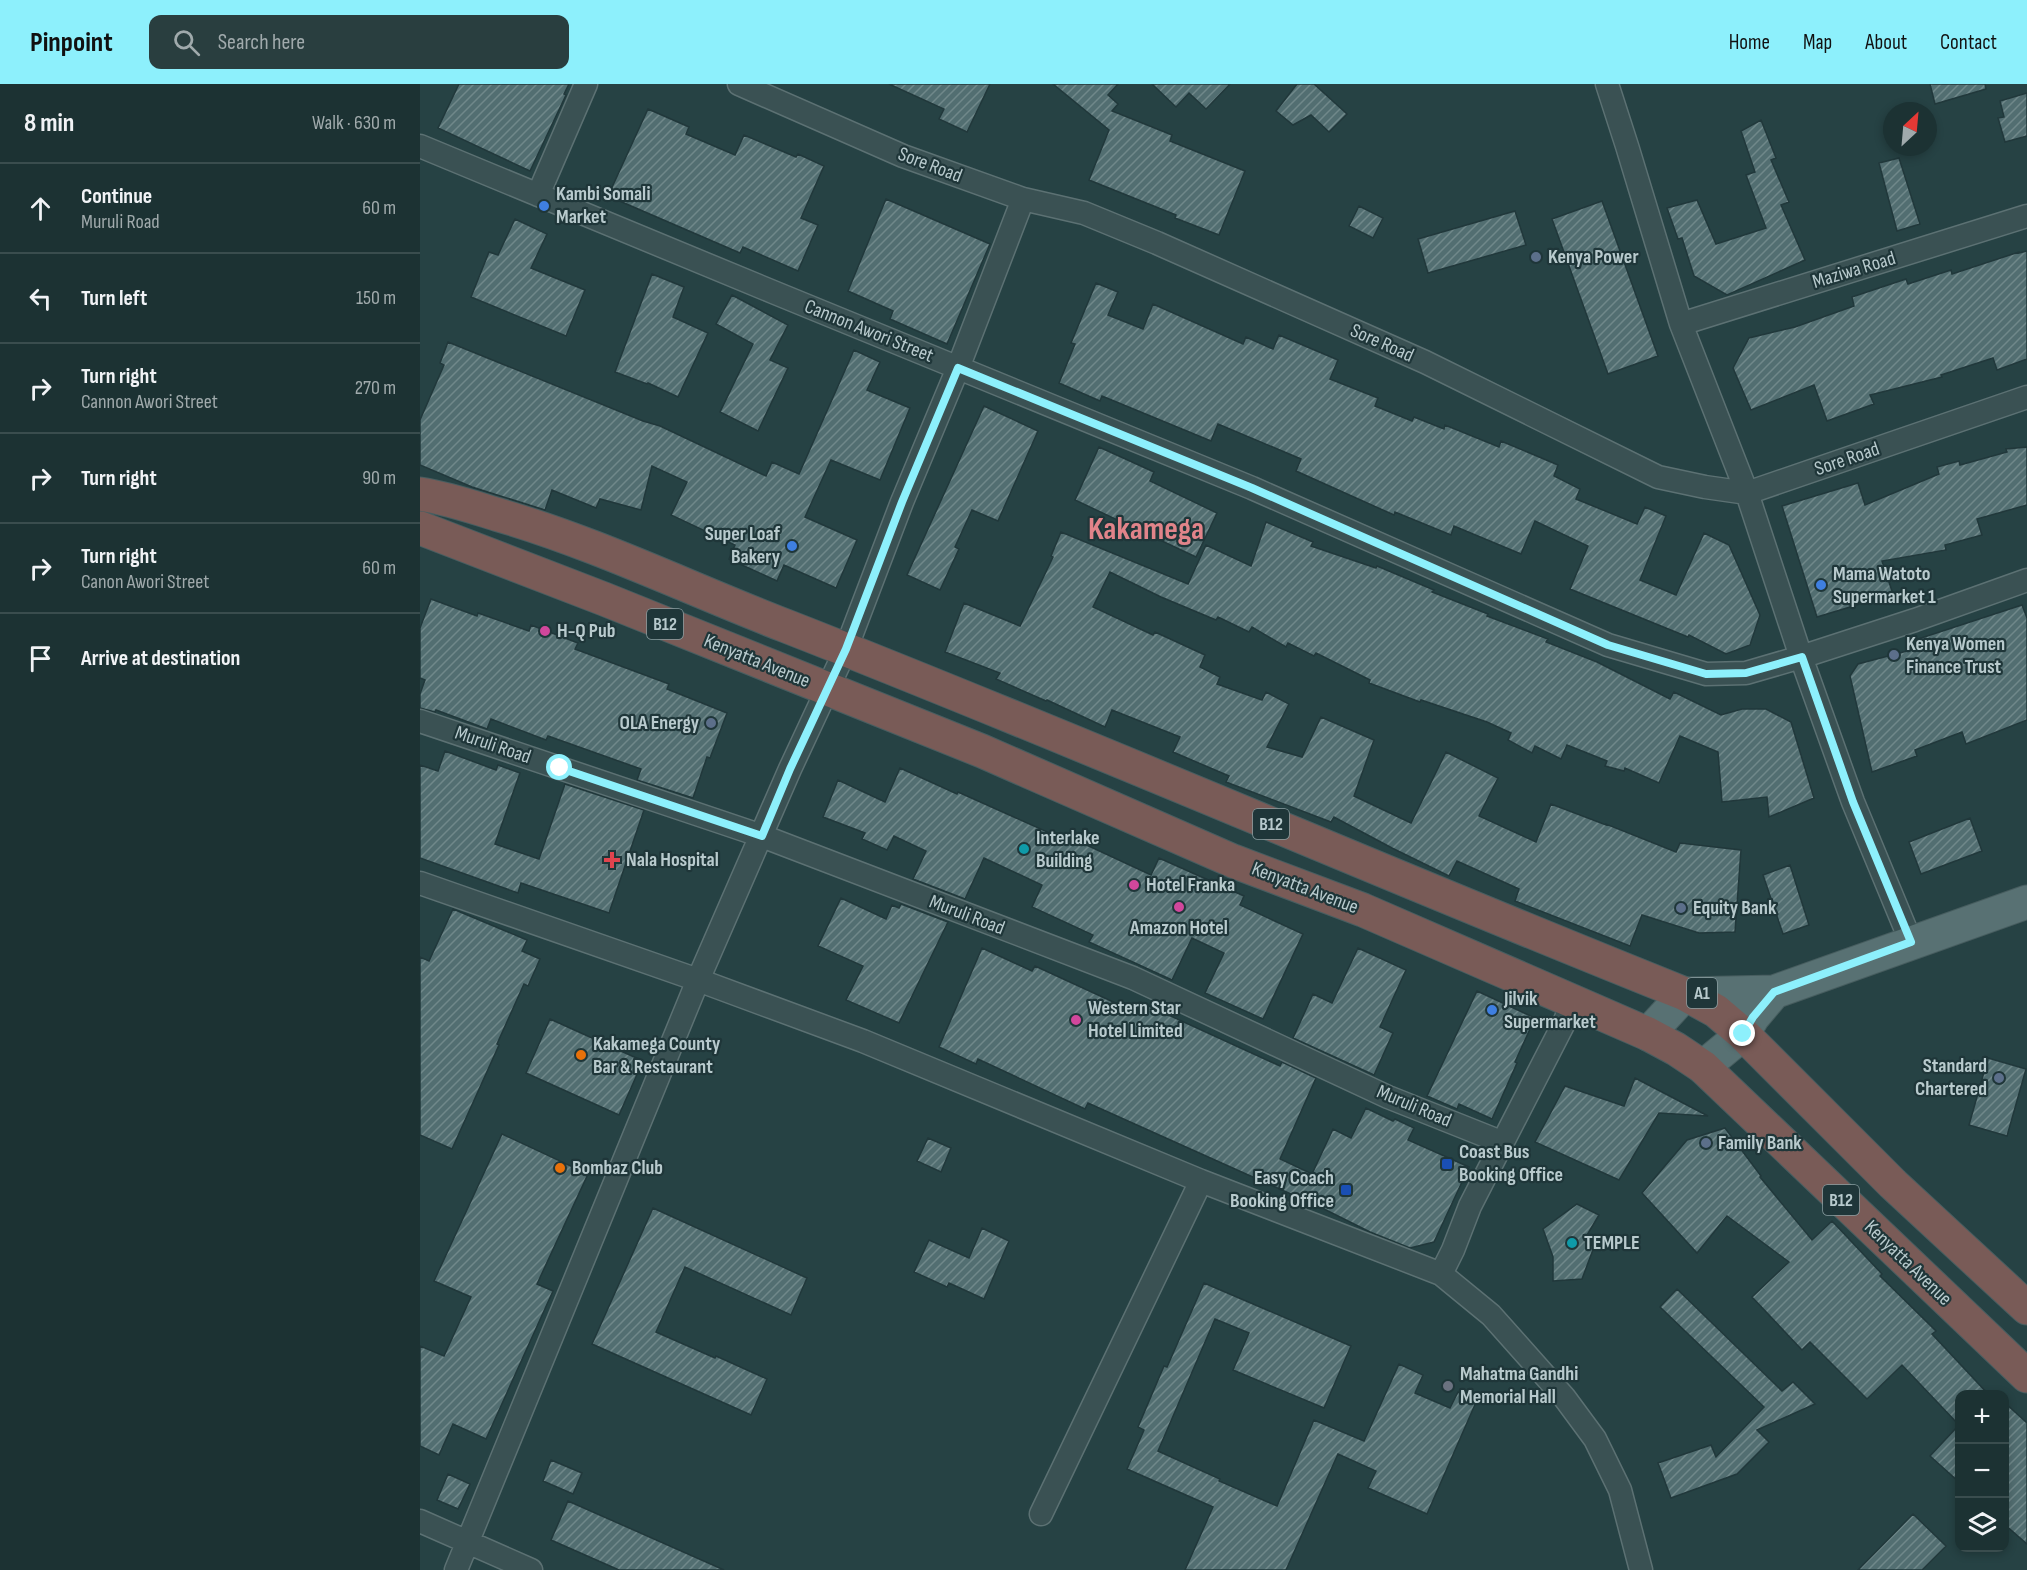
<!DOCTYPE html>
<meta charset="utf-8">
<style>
body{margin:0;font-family:"Sofia Sans Condensed",sans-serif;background:#293e3f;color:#f1f3f6}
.controls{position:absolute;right:18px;bottom:18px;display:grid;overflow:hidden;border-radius:12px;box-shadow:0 3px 9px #0003}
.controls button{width:54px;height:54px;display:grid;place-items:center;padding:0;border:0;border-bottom:2px solid #3a4d4e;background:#1c3233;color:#f1f3f6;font:30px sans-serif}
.compass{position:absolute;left:1463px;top:18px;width:54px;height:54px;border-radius:50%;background:#1c3233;box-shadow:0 3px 9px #0003;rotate:26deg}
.stop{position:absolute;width:18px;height:18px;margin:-14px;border:4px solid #8df0fc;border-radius:50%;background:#fff}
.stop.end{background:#8df0fc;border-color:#fff;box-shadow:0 2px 6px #0008}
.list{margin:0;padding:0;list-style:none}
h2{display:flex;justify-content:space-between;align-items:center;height:78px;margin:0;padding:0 24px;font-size:26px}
h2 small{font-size:20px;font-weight:400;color:#a0aaac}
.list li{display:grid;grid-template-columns:39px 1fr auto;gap:18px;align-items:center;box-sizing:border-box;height:90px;padding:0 24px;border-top:2px solid #3a4d4e}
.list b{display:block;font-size:22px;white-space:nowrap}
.list p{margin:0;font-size:20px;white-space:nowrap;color:#a0aaac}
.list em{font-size:20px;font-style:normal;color:#a0aaac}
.icon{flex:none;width:33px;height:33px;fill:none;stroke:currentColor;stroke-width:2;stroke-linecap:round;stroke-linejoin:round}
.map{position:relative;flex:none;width:1607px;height:1486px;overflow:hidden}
header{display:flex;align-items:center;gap:36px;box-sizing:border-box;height:84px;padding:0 30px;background:#8df0fc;color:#111}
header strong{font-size:28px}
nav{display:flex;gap:33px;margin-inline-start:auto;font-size:21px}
.search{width:420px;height:54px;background:#293e3f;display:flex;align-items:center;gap:15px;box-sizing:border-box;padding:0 21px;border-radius:12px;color:#a0aaac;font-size:22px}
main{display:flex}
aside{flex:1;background:#1c3233}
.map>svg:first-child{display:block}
.building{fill:url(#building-hatch);stroke:#21383b;stroke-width:1.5}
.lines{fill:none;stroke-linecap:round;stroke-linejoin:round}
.street-casing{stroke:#5c7173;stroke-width:25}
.primary-casing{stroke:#475d5f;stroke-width:35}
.highway-casing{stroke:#485e61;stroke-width:35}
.street{stroke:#3a5153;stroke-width:22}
.primary{stroke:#587173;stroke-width:33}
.highway{stroke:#795b57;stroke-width:33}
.route{stroke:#8df0fc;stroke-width:8}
.shop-dot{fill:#3f7fe0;stroke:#1f3639;stroke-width:2}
.service-dot{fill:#5c6f8a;stroke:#1f3639;stroke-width:2}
.hotel-dot{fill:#d1479c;stroke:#1f3639;stroke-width:2}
.culture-dot{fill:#0f9aa8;stroke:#1f3639;stroke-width:2}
.health-dot{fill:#e0444e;stroke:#1f3639;stroke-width:2}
.food-dot{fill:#e8710a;stroke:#1f3639;stroke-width:2}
.transit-dot{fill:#1a4fb4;stroke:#1f3639;stroke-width:2}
.worship-dot{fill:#6b7280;stroke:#1f3639;stroke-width:2}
.labels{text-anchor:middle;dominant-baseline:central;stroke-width:4.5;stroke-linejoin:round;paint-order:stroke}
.shield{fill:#1f3639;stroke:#8a9ea1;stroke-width:1.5}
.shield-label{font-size:18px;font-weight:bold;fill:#b8cacd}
.street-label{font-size:20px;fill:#b8cacd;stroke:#1f3639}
.poi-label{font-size:20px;font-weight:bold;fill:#b8cacd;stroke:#1f3639;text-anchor:start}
.town-label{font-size:32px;font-weight:bold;fill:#e1848a;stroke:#1f3639}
</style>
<header>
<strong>Pinpoint</strong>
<div class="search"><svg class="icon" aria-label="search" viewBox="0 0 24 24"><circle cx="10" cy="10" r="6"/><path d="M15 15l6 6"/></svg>Search here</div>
<nav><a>Home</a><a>Map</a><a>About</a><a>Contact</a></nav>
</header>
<main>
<aside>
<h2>8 min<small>Walk · 630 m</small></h2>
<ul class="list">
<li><svg class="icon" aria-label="ahead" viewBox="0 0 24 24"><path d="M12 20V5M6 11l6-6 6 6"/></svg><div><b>Continue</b><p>Muruli Road</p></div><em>60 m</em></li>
<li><svg class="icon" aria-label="left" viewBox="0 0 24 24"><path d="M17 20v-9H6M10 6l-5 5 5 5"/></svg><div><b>Turn left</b></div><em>150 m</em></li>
<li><svg class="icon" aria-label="right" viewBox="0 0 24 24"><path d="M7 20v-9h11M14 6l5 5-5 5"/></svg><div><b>Turn right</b><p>Cannon Awori Street</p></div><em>270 m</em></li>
<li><svg class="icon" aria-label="right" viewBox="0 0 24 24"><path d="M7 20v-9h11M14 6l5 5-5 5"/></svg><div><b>Turn right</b></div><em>90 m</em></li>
<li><svg class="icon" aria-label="right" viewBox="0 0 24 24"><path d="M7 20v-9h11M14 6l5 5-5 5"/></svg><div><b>Turn right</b><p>Canon Awori Street</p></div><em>60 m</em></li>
<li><svg class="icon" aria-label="arrive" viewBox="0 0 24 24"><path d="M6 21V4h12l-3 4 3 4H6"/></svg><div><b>Arrive at destination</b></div></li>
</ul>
</aside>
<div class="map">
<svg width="1607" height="1486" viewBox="0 0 1607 1486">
<defs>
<pattern id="building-hatch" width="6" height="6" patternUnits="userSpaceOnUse" patternTransform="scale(1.5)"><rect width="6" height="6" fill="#526e71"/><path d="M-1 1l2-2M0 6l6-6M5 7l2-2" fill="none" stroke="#70888a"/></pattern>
</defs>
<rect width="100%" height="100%" fill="#264244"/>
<path class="building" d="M39,0h110l-5,10 2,1 -36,76 -92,-43z
M469,0h101l-23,48 -28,-13 5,-10z
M633,0h65l-10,11 10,9 -6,7 60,24 -2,6 75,30 -26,64 -44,-17 1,-3 -87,-35 20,-50z
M732,0h78l-24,25 -17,-16 -13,14z
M877,0h17l33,30 -18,18 -18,-17 -18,10 -17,-14z
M1510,0h55l1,5 -51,15z
M1607,9v43l-22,6 -7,-24 6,-1 -4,-16z
M228,25l41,18 -3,7 49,21 9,-20 52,22 2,-3 26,12 -23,52 17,7 -20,46 -55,-24 -3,6 -132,-57z
M1341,36l15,38 -5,2 18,42 -8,3 24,55 -78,35 -33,-19 -12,-38 -4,1 -11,-31 30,-8 19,44 50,-16 -20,-53 9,-3 -14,-41z
M1479,74l21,66 -23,7 -18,-68z
M466,115l104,45 -43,100 -57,-25 3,-8 -45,-20z
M1182,117l56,155 -50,18 -56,-155z
M939,122l24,12 -10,20 -24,-12z
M1095,127l11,34 -98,28 -10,-34z
M95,135l32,15 -16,34 54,22 -19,46 -95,-39 18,-45 9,3z
M1607,167v108l-30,11 -4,-12 -52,17 1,2 -72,18 4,9 -47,17 -13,-36 -63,25 -18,-42 16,-30 46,-11 59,-21 -2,-9 54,-18 2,5 43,-14 1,4 67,-22v1z
M232,190l32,13 -11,30 35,16 -30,64 -30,-14 -1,1 -32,-12z
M676,199l22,9 -10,23 35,14 10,-25 90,40 3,-7 27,12 6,-14 59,25 -8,19 48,19 -3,8 37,15 2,-4 30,12 1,-4 54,22 2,-6 57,24 -4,11 26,13 -4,10 61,25 8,-17 21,9 -26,64 36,15 28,-62 25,12 31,70 -10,30 -24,9 -37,-19 -1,2 -118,-48 18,-43 -53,-25 -14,33 -67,-28 -3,9 -56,-23 -1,3 -98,-44 5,-12 -83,-35 -7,17 -109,-45 -2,5 -41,-18 16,-39 -4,-1z
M312,211l56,30 -18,35 18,8 -30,63 -38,-19 33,-68 -37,-20z
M28,258l195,79 17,5 106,50 6,-14 27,12 55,-124 26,12 -13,28 43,18 -30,72 -49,-20 -26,57 52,23 -21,48 -52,-23 -7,16 -48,-22 6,-14 -64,-30 16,-33 -35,-16 -11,44 -41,-11 -4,9 -44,-18 -7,20 -73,-23 -52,-22v-45l24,-55 -4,-2z
M564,322l54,25 -40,90 -26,-11 -17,37 4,2 -19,41 -33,-15z
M679,363l55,25 -4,9 67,32 -21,44 -121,-57z
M1607,363v58l-50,14 5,16 -37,10 1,5 -64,11 11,33 -76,23 -35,-111 76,-23 7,22 74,-31 -2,-7 22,-6 1,4 47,-13 -1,-3z
M846,438l47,20 -2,4 65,22 1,-2 57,24 -2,2 56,22 -1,2 61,23 -2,3 51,20 73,37 4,-7 47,23 21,-6h24l25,13 23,76 -45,19 -2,-20 -45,5 -4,-50 -38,-16 -21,47 -34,-15 -1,3 -19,-5 2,-5 -40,-16 -6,14 -26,-13 -3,7 -24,-13 3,-7 -24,-11 -66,-22 -1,2 -51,-19 1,-3 -54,-27 -2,3 -26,-13 -2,4 -34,-20 -3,5 -31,-15 -2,3 -55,-23 -51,-25 -17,35 60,28 2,-3 50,23 -5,12 20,10 -3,7 45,16 4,-8 23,12 -22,43 35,10 19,-40 53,23 -20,56 57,27 35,-71 52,26 -19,38 57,26 15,-38 55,21v-1l70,28 4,-9 61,7 -6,82 -36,1 -57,-18 -12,31 -115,-45 4,-12 -62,-28 -8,15 -57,-28 -58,-31 -3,5 -105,-40 3,-6 -56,-24 7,-15 -68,-27 -7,17 -58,-27 -1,1 -50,-22 4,-6 -55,-21 19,-49 56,23 33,-69 -2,-1 10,-24 127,52 18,-39 45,21z
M11,515l46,17 1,-3 51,18 2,-6 47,18 -3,6 94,35 -2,5 60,24 -17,45 -3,-1 -14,41 -56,-18 4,-11 -93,-33 -2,4 -55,-21 -4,10 -51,-19 -1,2 -15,-4v-14l5,-14 -5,-2v-50z
M1602,521l5,13v102l-61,24 -4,-12 -47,18 2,6 -45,16 -22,-96 8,-12 53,-14 -2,-8z
M25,667l51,19 2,-5 22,8 -25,71 44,15 26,-75 79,26 -35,103 -88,-30 -3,10 -98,-35v-93l18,6z
M480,684l57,26 1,-2 105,47 2,-4 86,40 8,-17 85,38 -4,9 63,29 -40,85 -58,-26 19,-40 -32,-15 -20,42 -83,-38 4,-7 -61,-28 10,-22 -58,-27 -19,41 -52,-20 13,-28 -32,-15 -7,14 -25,-11 3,-6 -42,-16 15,-37 47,22z
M1550,734l12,33 -61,23 -12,-32z
M1370,781l19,60 -26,9 -20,-59z
M421,814l45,21 6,-14 7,3 2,-4 47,18 -49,101 -53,-23 17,-34 -45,-20z
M33,825l74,31 -5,11 18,8 -12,27 -4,-2 -27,60 2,1 -47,104 -32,-14v-178l9,4z
M562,864l50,23 3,-5 100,46 5,-10 140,64 2,-4 34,16 -36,81 32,15 21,-45 18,9 15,-30 27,13 2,-2 19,9 -6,12 61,27 -35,75 -24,6 -40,-16 -48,-24 -234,-105 -3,6 -107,-50 -2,5 -37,-17z
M938,864l48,22 -26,57 13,6 -19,42 -81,-37 20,-44 19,9z
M1057,907l58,27 -20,44 2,1 -25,56 -33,-15 -2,5 -30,-13z
M130,935l93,42 -24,54 -93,-42z
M1568,974l38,11 -19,67 -38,-11z
M1215,994l73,38 -49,-3 -40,67 -84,-38 30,-56 59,20z
M1305,1044l36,48 -1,1 52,63 20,-19 50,53 -2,2 56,55 -4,3 57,61h-30v87l-29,-26 29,-31 -57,-60 -35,34 -57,-57 -8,8 -50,-53 37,-35 -62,-46 -30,37 -55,-60 45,-53z
M82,1050l86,40 -51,110 16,7 -67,148 -33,-15 -14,31 -19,-9v-100l24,10 27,-59 -37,-16z
M508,1054l23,10 -10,24 -24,-11z
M1157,1120l22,11 -15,25 10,7 -12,32 -29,2v-24l-10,-28z
M233,1124l154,70 -16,37 -106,-48 -29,65 59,26 1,-2 51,23 -16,36 -159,-71z
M562,1144l27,13 -25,58 -35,-16 -2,4 -33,-15 15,-32 40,18z
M784,1199l147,63 -27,62 -91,-38 16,-37 -34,-14 -57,132 62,28 -1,2 58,25 37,-86 50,21 35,-77 24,11 -8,18 35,15 8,-16 19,8 -50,114 -59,-26 8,-17 -38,-17 -52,116h-101l28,-63 -86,-38 17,-39 -6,-3 26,-61 3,1z
M1257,1205l105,102 11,-9 22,22 -58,26 12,12 -32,32 -66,24 -13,-35 53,-18 5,12 48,-50 -104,-100z
M1584,1318l23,21v121l-23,-20z
M131,1376l31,13 -9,21 -30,-13z
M28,1390l22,10 -12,25 -21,-9z
M148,1417l156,69h-105l-68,-30z
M1493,1430l33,32 -24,24h-64z"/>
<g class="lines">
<g class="street-casing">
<path id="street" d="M319,0l164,72 120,43 61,14 73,30 268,119 233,115 47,10 42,6 280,-96
M1187,0l20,62 54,178 66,169 54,164 52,145 58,140
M0,62l353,146 479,196 356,157 98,29 40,-1 55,-16 114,-37 112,-40
M118,111l48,-111
M1261,240l346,-108
M0,637l342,115 371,142 255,119 113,45
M0,799l278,97 165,61 338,140 240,93
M1153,917l-9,22 -94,183 -17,44 -12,24 50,41 73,82 31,42 25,51 21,80
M621,1430l160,-333
M0,1437l111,49
M36,1486l242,-590 92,-211 56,-120 56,-147 56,-134 65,-169"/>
</g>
<g class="primary-casing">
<path id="primary" d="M1228,950l37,-40 89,-2 253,-90
M1283,983l40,-33 10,-17 21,-25"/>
</g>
<g class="highway-casing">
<path id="highway" d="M0,410c27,4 53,13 79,21 99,29 191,74 287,111 302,118 598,248 899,368l31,17 27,23 150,150 134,124
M0,444l184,71 378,152 251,110 130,49 285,124 28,15 27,18 324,309"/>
</g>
<use href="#street" class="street"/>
<use href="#primary" class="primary"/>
<use href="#highway" class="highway"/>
</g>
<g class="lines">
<path class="route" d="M140,684l202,68 28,-67 56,-120 56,-147 56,-134 294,120 356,157 98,29 40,-1 56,-16 51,145 58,140 -137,50 -21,25 -10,17"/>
</g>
<g class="shop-dot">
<circle cx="124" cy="122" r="6"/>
<circle cx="372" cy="462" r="6"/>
<circle cx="1401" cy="501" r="6"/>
<circle cx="1072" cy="926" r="6"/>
</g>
<g class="service-dot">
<circle cx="1116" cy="173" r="6"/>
<circle cx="1474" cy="571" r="6"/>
<circle cx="291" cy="639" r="6"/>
<circle cx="1261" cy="824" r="6"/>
<circle cx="1579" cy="994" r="6"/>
<circle cx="1286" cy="1059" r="6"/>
</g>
<g class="hotel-dot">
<circle cx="125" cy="547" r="6"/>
<circle cx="714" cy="801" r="6"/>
<circle cx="759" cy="823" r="6"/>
<circle cx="656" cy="936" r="6"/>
</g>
<g class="culture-dot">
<circle cx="604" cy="765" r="6"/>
<circle cx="1152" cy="1159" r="6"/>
</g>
<path class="health-dot" d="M189 767h6v6h6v6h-6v6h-6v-6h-6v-6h6z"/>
<g class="food-dot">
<circle cx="161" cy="971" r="6"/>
<circle cx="140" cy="1084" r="6"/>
</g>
<g class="transit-dot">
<rect x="1021" y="1074" width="12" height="12" rx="3"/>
<rect x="920" y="1100" width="12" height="12" rx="3"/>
</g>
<circle class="worship-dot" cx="1028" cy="1302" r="6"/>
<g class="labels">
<g class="shield">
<rect x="227" y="525" width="36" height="30" rx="4.5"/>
<rect x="833" y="725" width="36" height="30" rx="4.5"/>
<rect x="1267" y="894" width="30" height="30" rx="4.5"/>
<rect x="1403" y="1101" width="36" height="30" rx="4.5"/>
</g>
<g class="shield-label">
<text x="245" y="540">B12</text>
<text x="851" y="740">B12</text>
<text x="1282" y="909">A1</text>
<text x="1421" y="1116">B12</text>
</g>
<g class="street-label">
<text transform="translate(510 81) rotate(21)">Sore Road</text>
<text transform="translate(1434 186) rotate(-17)">Maziwa Road</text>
<text transform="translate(449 247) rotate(22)">Cannon Awori Street</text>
<text transform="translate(962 259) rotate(24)">Sore Road</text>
<text transform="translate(1427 375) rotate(-19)">Sore Road</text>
<text transform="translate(337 577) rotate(22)">Kenyatta Avenue</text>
<text transform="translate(73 661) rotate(19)">Muruli Road</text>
<text transform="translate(885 804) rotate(21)">Kenyatta Avenue</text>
<text transform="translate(547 831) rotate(21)">Muruli Road</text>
<text transform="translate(994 1022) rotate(23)">Muruli Road</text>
<text transform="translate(1488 1179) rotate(44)">Kenyatta Avenue</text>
</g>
<g class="poi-label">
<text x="136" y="110">Kambi Somali<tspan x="136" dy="23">Market</tspan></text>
<text x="1128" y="173">Kenya Power</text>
<text x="360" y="450" text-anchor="end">Super Loaf<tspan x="360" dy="23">Bakery</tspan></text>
<text x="1413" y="490">Mama Watoto<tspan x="1413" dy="23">Supermarket 1</tspan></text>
<text x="137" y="547">H-Q Pub</text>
<text x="1486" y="560">Kenya Women<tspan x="1486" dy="23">Finance Trust</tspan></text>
<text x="279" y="639" text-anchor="end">OLA Energy</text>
<text x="616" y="754">Interlake<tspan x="616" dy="23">Building</tspan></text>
<text x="206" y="776">Nala Hospital</text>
<text x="726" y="801">Hotel Franka</text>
<text x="1273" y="824">Equity Bank</text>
<text x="759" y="844" text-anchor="middle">Amazon Hotel</text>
<text x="1084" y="915">Jilvik<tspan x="1084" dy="23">Supermarket</tspan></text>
<text x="668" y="924">Western Star<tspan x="668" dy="23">Hotel Limited</tspan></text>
<text x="173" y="960">Kakamega County<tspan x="173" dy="23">Bar &amp; Restaurant</tspan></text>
<text x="1567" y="982" text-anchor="end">Standard<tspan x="1567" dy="23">Chartered</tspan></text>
<text x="1298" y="1059">Family Bank</text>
<text x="1039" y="1068">Coast Bus<tspan x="1039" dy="23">Booking Office</tspan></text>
<text x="152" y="1084">Bombaz Club</text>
<text x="914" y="1094" text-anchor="end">Easy Coach<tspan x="914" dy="23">Booking Office</tspan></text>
<text x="1164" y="1159">TEMPLE</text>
<text x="1040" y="1290">Mahatma Gandhi<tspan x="1040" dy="23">Memorial Hall</tspan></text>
</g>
<g class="town-label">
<text x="726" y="445">Kakamega</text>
</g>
</g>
</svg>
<div class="controls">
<button>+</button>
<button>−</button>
<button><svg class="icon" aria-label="layers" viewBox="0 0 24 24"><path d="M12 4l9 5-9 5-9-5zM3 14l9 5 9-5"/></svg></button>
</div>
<svg class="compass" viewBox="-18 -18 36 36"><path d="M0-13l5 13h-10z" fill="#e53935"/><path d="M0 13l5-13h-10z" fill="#a0aaac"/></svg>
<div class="stop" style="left:140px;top:684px"></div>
<div class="stop end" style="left:1323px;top:950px"></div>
</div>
</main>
